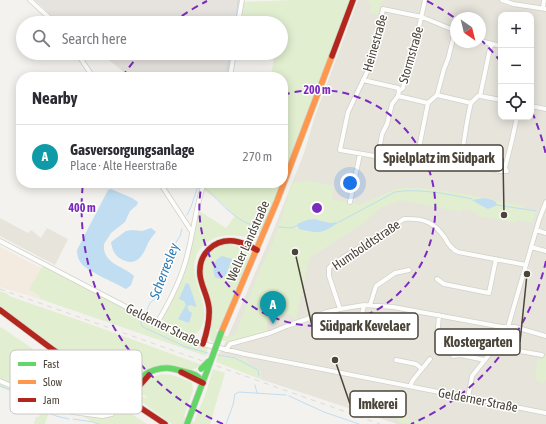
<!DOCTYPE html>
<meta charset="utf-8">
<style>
body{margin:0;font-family:"Asap Condensed",sans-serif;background:#f2f2f3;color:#2b2b33}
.controls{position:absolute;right:12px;top:12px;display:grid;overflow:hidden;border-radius:8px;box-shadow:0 2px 10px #0003}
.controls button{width:36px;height:36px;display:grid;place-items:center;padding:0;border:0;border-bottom:1px solid #e1e1e2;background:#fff;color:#2b2b33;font:20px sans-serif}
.compass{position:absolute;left:450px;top:12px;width:36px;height:36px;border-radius:50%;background:#fff;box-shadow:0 2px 10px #0003;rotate:145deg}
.you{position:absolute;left:350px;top:183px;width:14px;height:14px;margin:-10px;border:3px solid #fff;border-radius:50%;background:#1a73e8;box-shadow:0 0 0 6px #1a73e833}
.badge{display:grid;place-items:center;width:26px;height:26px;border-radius:50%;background:#868178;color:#fff;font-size:13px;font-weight:700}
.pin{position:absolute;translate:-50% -33px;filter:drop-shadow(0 1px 2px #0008)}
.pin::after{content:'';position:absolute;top:21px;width:14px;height:12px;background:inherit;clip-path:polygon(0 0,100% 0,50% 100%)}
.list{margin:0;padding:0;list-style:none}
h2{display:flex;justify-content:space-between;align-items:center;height:52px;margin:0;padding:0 16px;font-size:17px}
h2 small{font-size:13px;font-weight:400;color:#7c7c81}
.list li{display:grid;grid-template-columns:26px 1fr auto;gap:12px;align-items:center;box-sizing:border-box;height:64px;padding:0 16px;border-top:1px solid #e1e1e2}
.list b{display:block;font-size:15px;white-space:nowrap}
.list p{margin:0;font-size:13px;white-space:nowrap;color:#7c7c81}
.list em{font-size:13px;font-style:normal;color:#7c7c81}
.icon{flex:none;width:22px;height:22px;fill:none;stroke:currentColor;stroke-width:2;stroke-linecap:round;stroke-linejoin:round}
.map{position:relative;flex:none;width:546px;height:424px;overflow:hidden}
.search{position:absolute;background:#fff;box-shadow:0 2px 10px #0003;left:16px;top:16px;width:272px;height:44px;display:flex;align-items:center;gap:10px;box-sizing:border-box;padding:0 14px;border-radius:22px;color:#7c7c81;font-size:15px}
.panel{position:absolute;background:#fff;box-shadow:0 2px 10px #0003;left:16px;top:72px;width:272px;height:116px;border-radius:16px}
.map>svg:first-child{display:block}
.residential{fill:#e7e4dc;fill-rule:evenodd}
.commercial{fill:#f3ebdf}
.industrial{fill:#e6e2de}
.green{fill:#e1eecf}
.water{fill:#c0ddf1}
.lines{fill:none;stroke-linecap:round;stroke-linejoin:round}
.stream{stroke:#c0ddf1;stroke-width:1}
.street-casing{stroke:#d2d0cb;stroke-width:5.5}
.fast-casing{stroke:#d3cfc5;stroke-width:7}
.slow-casing{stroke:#d3cfc5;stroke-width:7}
.jam-casing{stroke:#d3cfc5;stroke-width:7}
.street{stroke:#fdfdfc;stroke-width:4}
.fast{stroke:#63d668;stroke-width:5.5}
.slow{stroke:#ff974d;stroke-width:5.5}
.jam{stroke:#b3261e;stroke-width:5.5}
.rail{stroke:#dbdbda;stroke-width:1;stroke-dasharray:5 5;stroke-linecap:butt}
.fast-bridge-casing{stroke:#d3cfc5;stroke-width:7;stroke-linecap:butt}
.fast-bridge{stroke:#63d668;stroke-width:5.5}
.ring{fill:none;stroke:#7b2cbf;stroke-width:2;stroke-dasharray:7 5}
.labels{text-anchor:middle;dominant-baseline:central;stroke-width:3;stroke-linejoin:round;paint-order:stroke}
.street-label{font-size:13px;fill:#4b4439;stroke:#fff}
.water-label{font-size:14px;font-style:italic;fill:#2e7ab2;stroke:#fff}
.key{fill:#fff;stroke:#c9c7c4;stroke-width:1}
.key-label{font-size:11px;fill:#4b4439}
.centre{fill:#7b2cbf;stroke:#fff;stroke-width:2}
.ring-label{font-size:12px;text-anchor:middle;font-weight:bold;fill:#7b2cbf;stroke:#fff;stroke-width:3;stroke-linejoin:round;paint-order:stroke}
.leader{fill:none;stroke:#4b4439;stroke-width:1.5}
.callout-dot{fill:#4b4439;stroke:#fff;stroke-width:1.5}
.callout{fill:#fff;stroke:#4b4439;stroke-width:1.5}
.callout-label{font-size:14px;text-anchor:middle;font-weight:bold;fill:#4b4439}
</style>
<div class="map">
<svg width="546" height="424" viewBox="0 0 546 424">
<rect width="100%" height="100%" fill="#f4f2ee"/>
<path class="residential" d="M358,0h188v424h-149l-137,-45 1,-4 -12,-10 -2,-5 -28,-6 7,-13 47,-110 31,-78 11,-37zM501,15h30v102h-30zM456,18h24v24h-24z
M0,218l28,15 3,-3 10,8 6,-10 21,11 -13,26 -55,-29z"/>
<path class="commercial" d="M0,247l41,21 -11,22 9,5 1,4 -40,-12z"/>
<path class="industrial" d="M35,0h207l-4,23h-179z
M103,53h131l-4,24h-100l-20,-16z
M277,317l3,10 -13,5 -1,-11z"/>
<path class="green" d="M294,0h56l-67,180v-103h-12l3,-21 -10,-3h17v-30h-40l3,-21z
M369,0h15l-4,4 -1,10 -10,-2 2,-7 -3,-2z
M305,180l29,6 -2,13 28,6 33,-15 9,-2h21l43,6 57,12v3l13,2 -4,12 -16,-3v3l-37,-7 -5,-4 -12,-3 -1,3 -60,-12 -21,8 -19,17 -52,33 -13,61 -9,-5 -20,7v11l-38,12v-2l-14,-4 -2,5 -3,-3 1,-16 -9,-56 2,-9 7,-10 13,-6 19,5 6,6 -1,7 -29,68h-2l-1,3c6,3 12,6 19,3l24,-63 14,-30 20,-61 7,1z
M206,183h76l-22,51 -2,-1c-1,2 -2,3 -4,4 -5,2 -11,-1 -15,-1 -16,-3 -32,2 -41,16 -14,25 16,51 3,76 -1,3 -6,6 -9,8l-28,-14 -2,-4 14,-29 22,-79 28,18 9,-12 -20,-19 -12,-7z
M44,266l131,70 33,12 -2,8 -166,-57 -1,-4 -10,-5 12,-22z
M0,291l8,3 1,2 89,31 104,38c-12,10 -26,-1 -39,0 -11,0 -20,6 -29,12l-5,-2 -1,2 4,3 -5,6 -17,-4 -56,-36 -54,-40z
M1,327l74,51 72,46h-51l-29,-17 -67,-28v-51z
M219,354l28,6c3,8 9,5 14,11l-1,8 -44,-17z
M543,355h3v25l-3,4 -8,-6v-3l3,-16h5z
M213,369l12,4 -15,51h-38l-29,-21 -4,-7 8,2v-1l-8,-5c15,-24 30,-20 53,-9l1,7 -9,27 10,5 12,-29z
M0,383l51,23 -6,18h-11l2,-7h3l2,-10 -2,-2 -21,-11 -18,-7z
M399,417l25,5 -1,2h-16l-11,-3z"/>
<path class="water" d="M111,189l21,9 6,4 -1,3 -7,6 -5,11 -14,11 -7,11c-2,20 20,22 30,32l-3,9 -5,4c-12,-7 -38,-17 -45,-26 -3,-4 -4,-8 -4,-13l31,-60z
M485,198l10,3 2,4 -9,4 -6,-3 -10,-6z
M314,219l16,4 9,-1c-18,12 -18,12 -40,7l-2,-5 10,-4z
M151,228l5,4c-3,4 -6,7 -8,11 -4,10 -10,24 -25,17 -8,-3 -11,-10 -12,-18l15,-11 6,-1 10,1z
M222,256l10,3 -6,16 -6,4 -5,-2c-3,-10 -2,-16 7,-21z
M186,283l3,1 7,21v2l-6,-2 -3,2 2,4 3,2 -3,10 -11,-4 8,-14 -2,-4 -5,-2z"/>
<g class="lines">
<path class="stream" d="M236,22l2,-22
M227,71l3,-18
M205,188c15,13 31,35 52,38
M497,205l39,6
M187,215l4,-8 8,-24
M339,222l56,-30c24,-4 53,2 77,7
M279,227l12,1 6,-2
M146,312l4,-9 8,-7 4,-12 1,-10 5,-9 2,-13 10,-16 2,-7
M141,321v3l2,3 43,20 22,6
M218,355l17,3 23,12 1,6
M255,385l2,8
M0,386l18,7 21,11 10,9 7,3 13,3
M289,396l35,16 35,12
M73,419l20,3 6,2
M226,424l7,-19 2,-11 4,-2 47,3"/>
<g class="street-casing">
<path id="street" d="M30,0l25,23
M502,0l11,4 33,5
M543,8l1,-8
M238,23l4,-23
M456,31l-34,-14 -39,-8 -10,48 -4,11 -21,44 -8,38 52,9 69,3 39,9h7l-2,-3 7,-28 5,-23
M480,41l21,5
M77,53l16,24
M230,77l4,-24
M363,80l35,8 1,3 -1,5 30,7 9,-8 34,8 7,-7h2l21,4
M399,91l4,-3 6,-27 5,-11 11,-50
M437,95l7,-26 4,-10 7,-28
M480,96l11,-52
M531,106l15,3
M378,157l4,-23 5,-10 5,-20 6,-8
M419,160v-12l9,-45
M461,162c3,-20 5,-40 10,-59
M160,183l32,49
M350,202l10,-48
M536,230l10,3
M0,241l176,92 27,11 42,10 301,59
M531,247l15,4
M437,279l7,5 45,9 7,-34
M370,305l6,-19 19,-13 14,-3
M340,309l-11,-33v-8l4,-4 71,-45c20,-1 30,3 41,19 3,6 6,11 13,14l68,13
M157,323c12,-20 26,-48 31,-71 6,-23 8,-46 16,-69
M438,328l1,-13
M358,332l6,-27
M496,347l46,8
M226,350l4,-6 40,-11 17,-7 40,-14 13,-3 24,-4 29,2 109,20h13l31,9
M453,356l7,-1 25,5
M396,360l20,4 6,5
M0,381l72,31 30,4 10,-2 14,-16
M410,386l3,-6 17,-21
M468,398l4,-22 28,-35 8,-14 31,-107 7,-18"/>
</g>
<g class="fast-casing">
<path id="fast" d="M126,398c8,-16 21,-30 41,-30 5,0 10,2 15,3 9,2 16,3 21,12
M187,424l20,-53"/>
</g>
<g class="slow-casing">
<path id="slow" d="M221,333l56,-132 55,-145"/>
</g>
<g class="jam-casing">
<path id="jam" d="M332,56l21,-56
M0,310l52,39 113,75
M203,344c4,-12 7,-24 6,-36 -1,-12 -8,-22 -9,-33 -2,-21 14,-36 34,-34 8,1 16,5 23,9
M181,372l22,11
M127,397l6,-4 16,-18"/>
</g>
<use href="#street" class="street"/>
<use href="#fast" class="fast"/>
<use href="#slow" class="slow"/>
<use href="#jam" class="jam"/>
<path class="rail" d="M0,289l380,135"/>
<g class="fast-bridge-casing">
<path id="fast-bridge" d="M201,369l8,-8
M207,371l14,-38"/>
</g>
<use href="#fast-bridge" class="fast-bridge"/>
</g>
<g class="ring">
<path d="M283 95A118 118 0 1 1 202 183"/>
<path d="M546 261A235 235 0 0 1 411 424M223 424A235 235 0 0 1 83 183M122 77A235 235 0 0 1 140 54M172 23A235 235 0 0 1 207 1M427 1A235 235 0 0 1 455 18M480 39A235 235 0 0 1 501 62M532 112A235 235 0 0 1 546 155"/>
</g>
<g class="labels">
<g class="street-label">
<text transform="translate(375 43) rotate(-74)">Heinestraße</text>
<text transform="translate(411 55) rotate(-74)">Stormstraße</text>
<text transform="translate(248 241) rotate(-66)">Weller Landstraße</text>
<text transform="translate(366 245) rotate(-34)">Humboldtstraße</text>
<text transform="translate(163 325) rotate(26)">Gelderner Straße</text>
<text transform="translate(478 400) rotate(11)">Gelderner Straße</text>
</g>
<g class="water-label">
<text transform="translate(164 271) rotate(-69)">Scherresley</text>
</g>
</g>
<rect x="10" y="350" width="132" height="64" rx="6" class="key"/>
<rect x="18" y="362" width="18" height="4" fill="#63d668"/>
<rect x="18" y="380" width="18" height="4" fill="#ff974d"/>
<rect x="18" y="398" width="18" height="4" fill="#b3261e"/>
<g class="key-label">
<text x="43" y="368">Fast</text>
<text x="43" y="386">Slow</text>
<text x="43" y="404">Jam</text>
</g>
<circle cx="317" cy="208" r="6" class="centre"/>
<g class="ring-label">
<text x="317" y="94">200 m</text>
<text x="82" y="212">400 m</text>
</g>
<path class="leader" d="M504 215L503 158M295 252L312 326M527 274L520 342M335 360L350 404"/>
<g class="callout-dot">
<circle cx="504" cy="215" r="4"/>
<circle cx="295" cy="252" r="4"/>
<circle cx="527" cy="274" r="4"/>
<circle cx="335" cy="360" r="4"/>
</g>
<g class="callout">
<rect x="375" y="145" width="128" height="26" rx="4"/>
<rect x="312" y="313" width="106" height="26" rx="4"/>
<rect x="435" y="329" width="85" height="26" rx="4"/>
<rect x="350" y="391" width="56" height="26" rx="4"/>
</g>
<g class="callout-label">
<text x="439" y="163">Spielplatz im Südpark</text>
<text x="365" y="331">Südpark Kevelaer</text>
<text x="478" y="347">Klostergarten</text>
<text x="378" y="409">Imkerei</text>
</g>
</svg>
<div class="controls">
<button>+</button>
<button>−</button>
<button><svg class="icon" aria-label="locate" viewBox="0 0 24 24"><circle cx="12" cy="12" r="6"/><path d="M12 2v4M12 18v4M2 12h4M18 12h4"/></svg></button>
</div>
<svg class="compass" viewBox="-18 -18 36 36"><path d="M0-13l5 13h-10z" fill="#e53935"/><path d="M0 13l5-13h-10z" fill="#7c7c81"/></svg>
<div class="you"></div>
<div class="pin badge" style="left:273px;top:324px;background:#0f9aa8">A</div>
<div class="search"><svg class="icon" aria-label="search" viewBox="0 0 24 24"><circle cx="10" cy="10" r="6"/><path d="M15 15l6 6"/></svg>Search here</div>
<section class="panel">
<h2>Nearby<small></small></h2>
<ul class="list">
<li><span class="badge" style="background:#0f9aa8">A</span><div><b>Gasversorgungsanlage</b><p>Place · Alte Heerstraße</p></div><em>270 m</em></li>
</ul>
</section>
</div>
